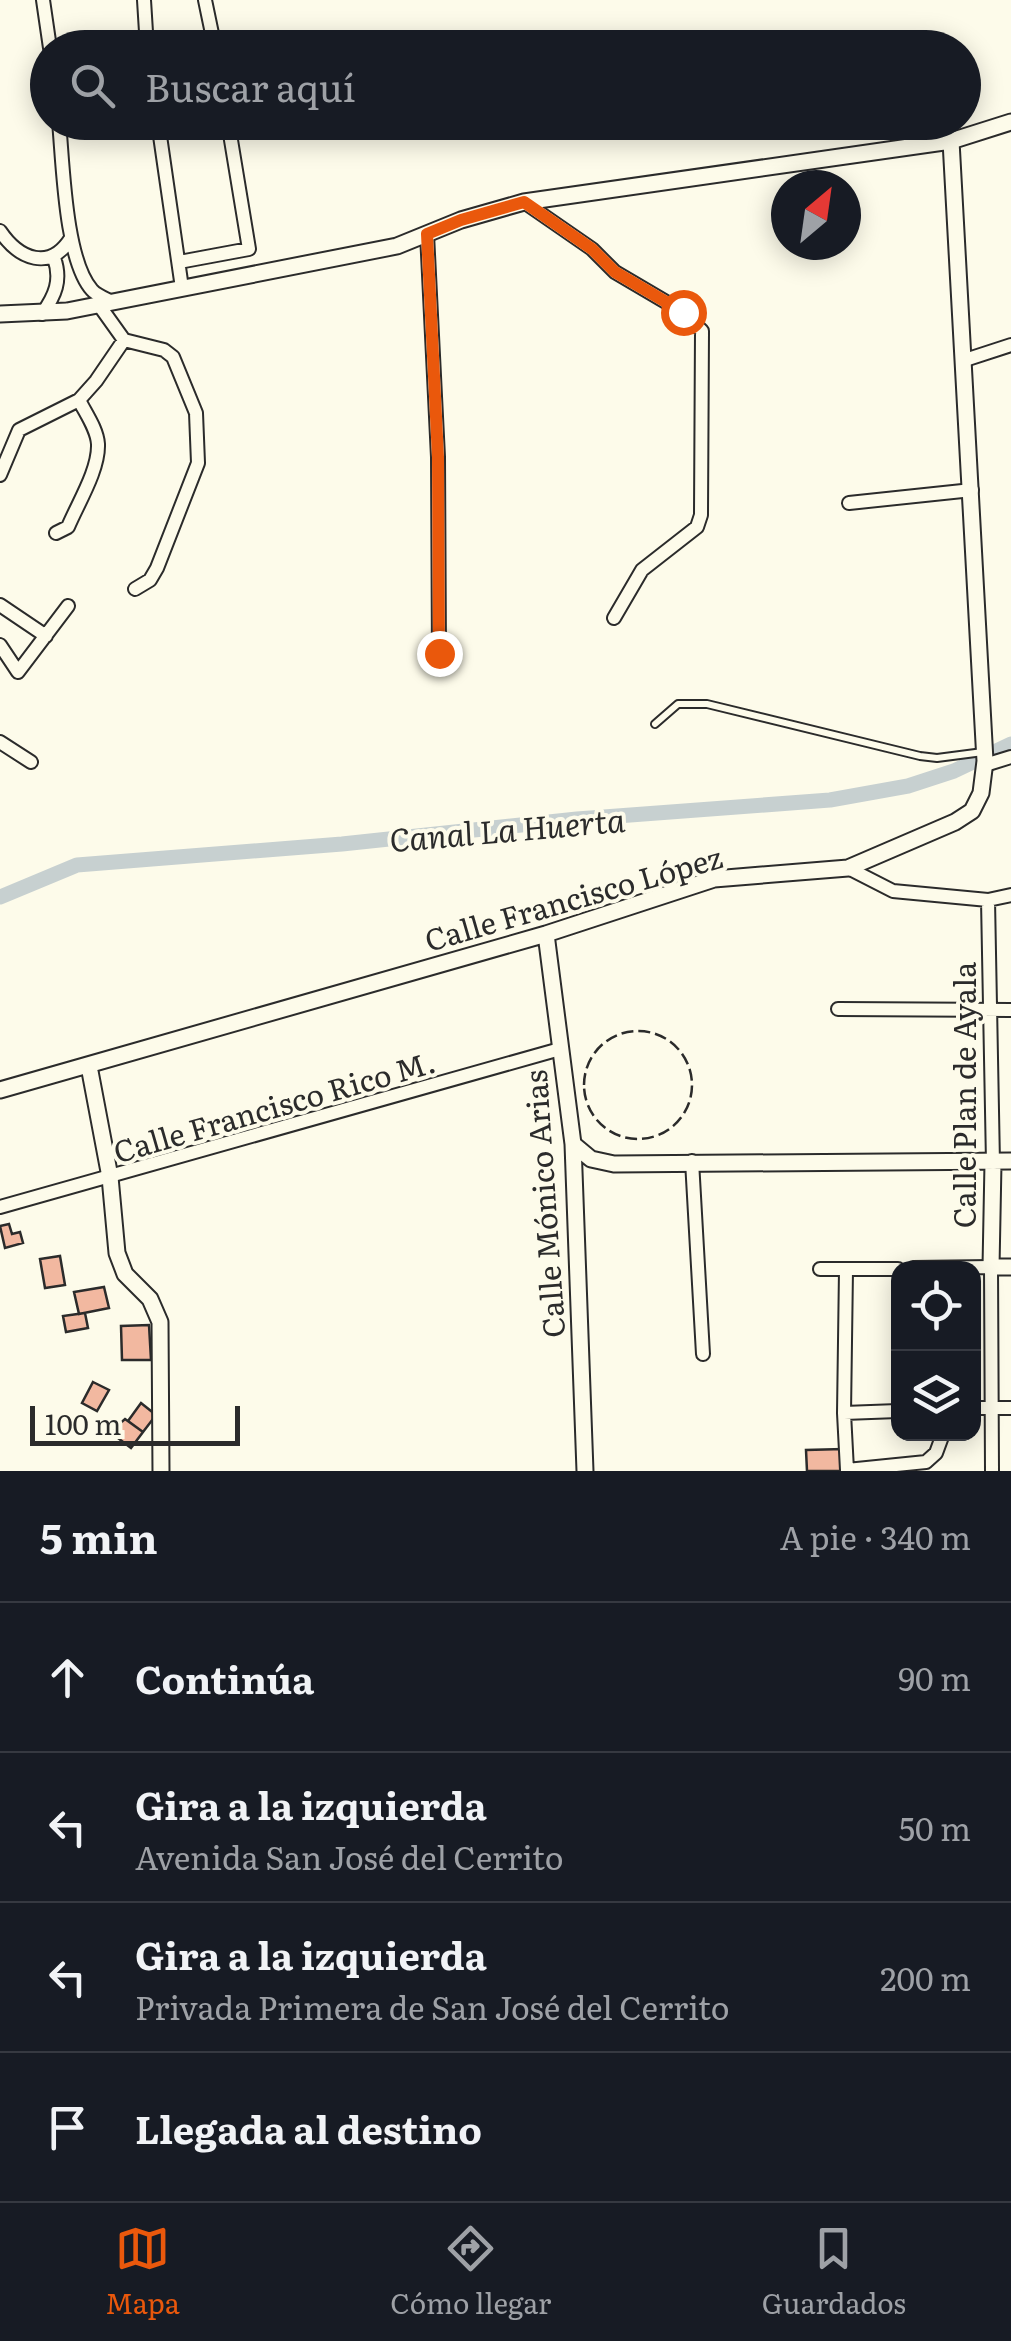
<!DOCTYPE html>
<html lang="es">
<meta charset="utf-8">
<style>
body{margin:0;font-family:Literata,serif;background:#242831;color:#f1f3f6}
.controls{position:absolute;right:30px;bottom:30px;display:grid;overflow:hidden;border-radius:20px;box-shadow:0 5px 25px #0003}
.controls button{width:90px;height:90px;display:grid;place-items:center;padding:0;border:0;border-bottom:2px solid #363941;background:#171b24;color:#f1f3f6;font:50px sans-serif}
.compass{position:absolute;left:771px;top:170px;width:90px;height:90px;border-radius:50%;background:#171b24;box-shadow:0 5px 25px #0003;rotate:29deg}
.scale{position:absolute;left:30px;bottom:25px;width:210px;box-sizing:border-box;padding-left:10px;border:5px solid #2b2b2b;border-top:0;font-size:28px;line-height:35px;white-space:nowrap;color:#2b2b2b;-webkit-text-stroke:8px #fdfbea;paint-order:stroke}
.stop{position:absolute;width:30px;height:30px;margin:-22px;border:8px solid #ea580c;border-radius:50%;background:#fff}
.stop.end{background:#ea580c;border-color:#fff;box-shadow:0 2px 10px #0008}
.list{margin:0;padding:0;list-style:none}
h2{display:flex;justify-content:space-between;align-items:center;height:130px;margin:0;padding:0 40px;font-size:42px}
h2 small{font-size:32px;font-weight:400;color:#9ea1a6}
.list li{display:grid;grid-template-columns:65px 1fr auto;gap:30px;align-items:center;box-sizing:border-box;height:150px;padding:0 40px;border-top:2px solid #363941}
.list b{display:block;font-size:38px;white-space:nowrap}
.list p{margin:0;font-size:32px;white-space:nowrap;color:#9ea1a6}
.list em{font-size:32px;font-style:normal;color:#9ea1a6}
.icon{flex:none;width:55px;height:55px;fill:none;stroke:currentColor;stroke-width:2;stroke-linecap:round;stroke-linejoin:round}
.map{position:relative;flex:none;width:1011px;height:1471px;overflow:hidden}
.search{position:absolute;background:#171b24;box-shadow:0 5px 25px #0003;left:30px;right:30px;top:30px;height:110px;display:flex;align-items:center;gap:25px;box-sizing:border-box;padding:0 35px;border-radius:55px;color:#9ea1a6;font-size:38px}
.sheet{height:730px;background:#171b24}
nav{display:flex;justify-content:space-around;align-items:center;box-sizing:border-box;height:140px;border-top:2px solid #363941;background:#171b24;font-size:28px;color:#9ea1a6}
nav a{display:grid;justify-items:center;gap:5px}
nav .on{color:#ea580c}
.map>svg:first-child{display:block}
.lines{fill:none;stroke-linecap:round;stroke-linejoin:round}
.canal{stroke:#c7d0d0;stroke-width:15}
.building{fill:#f2b8a0;stroke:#2b2b2b;stroke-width:2.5}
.service-casing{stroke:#2b2b2b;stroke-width:10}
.minor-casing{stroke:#2b2b2b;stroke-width:16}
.tertiary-casing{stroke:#2b2b2b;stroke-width:19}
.service{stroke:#fdfbea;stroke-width:6}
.minor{stroke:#fdfbea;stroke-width:12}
.tertiary{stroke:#fdfbea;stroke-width:15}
.fence{stroke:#2b2b2b;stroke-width:2.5;stroke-dasharray:12 5;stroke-linecap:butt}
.route{stroke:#ea580c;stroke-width:12}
.labels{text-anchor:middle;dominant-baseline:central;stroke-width:8;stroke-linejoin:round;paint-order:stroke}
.street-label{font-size:30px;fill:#2b2b2b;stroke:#fdfbea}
.water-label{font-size:32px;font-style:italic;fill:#2b2b2b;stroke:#fdfbea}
</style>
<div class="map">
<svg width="1011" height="1471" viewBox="0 0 1011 1471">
<rect width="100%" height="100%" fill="#fdfbea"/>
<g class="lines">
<path class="canal" d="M0,897l77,-32 265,-21 235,-25 253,-19 78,-14 46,-15 57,-27"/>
</g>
<path class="building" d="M9,1224l3,10 8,-2 3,11 -18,5 -5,-22z
M60,1256l5,29 -20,3 -5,-29z
M104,1287l5,21 -30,6 -5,-22z
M85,1313l3,15 -22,4 -3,-16z
M149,1325l2,35h-29l-1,-34z
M93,1382l16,8 -12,21 -15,-8z
M141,1403l15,12 -13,17 -15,-11z
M125,1419l18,13 -12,16 -21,-16z
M843,1449l1,22h-37l-1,-21z"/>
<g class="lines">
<g class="service-casing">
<path id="service" d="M655,724l23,-20h29l213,52 17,2 46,-6"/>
</g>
<g class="minor-casing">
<path id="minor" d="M43,0l7,48
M144,0l3,48
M205,0l10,48
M181,48l34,-4
M59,122c4,41 6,138 33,168 4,5 14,9 20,12
M158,122l24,166
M524,202l68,47 23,23 68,40 19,19 -1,184 -4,12 -55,43 -28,48
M0,231c19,28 50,41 71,7
M427,234l11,223 1,196
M179,262l70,-13 -21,-127
M99,305l25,35 40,10 9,7 23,56 2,50 -41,105 -7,12 -15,9
M42,314c13,-18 20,-34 12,-56
M965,360l46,-15
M0,475l19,-45 60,-30 17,-19 28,-41
M849,503l123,-13
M56,533l12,-6c10,-24 31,-57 30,-83 -1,-15 -12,-30 -19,-44
M0,605l46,31
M0,645l18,27 50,-66
M0,742l31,20
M985,765l26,-8
M848,868l45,23 95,9 23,-5
M988,900l5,263
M838,1009l173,1
M692,1161l11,193
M0,1207l560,-158
M913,1268l78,-1 1,204
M820,1269h78
M846,1270l-2,143 3,57 79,-8 10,-9 7,-19
M974,1408h37
M844,1413l54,-2"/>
</g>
<g class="tertiary-casing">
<path id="tertiary" d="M0,314l67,-3 330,-65 64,-26 63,-18 427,-61 60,-19
M546,934l27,210 12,327
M89,1066l21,111 7,76 8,21 25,25 10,23 1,149
M0,1090l546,-156 168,-55 134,-11 107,-46 17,-11 9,-18 4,-32 -34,-620
M573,1144l18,15 23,5 397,-3
M993,1163l-2,104h20"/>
</g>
<use href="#service" class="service"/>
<use href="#minor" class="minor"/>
<use href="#tertiary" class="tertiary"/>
<path class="fence" d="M584 1085a54 54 0 1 1 108 0a54 54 0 1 1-108 0Z"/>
</g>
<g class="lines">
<path class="route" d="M439,653l-1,-196 -11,-223 34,-14 63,-18 68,47 23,23 68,40"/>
</g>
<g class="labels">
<g class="street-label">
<text transform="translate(573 897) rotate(-16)">Calle Francisco López</text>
<text transform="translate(963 1095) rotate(-90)">Calle Plan de Ayala</text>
<text transform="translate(274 1105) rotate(-16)">Calle Francisco Rico M.</text>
<text transform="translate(543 1204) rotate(-94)">Calle Mónico Arias</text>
</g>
<g class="water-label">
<text transform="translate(507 828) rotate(-5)">Canal La Huerta</text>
</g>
</g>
</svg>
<div class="controls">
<button><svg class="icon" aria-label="locate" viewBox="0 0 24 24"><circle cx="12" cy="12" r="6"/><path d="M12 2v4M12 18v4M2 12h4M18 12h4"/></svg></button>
<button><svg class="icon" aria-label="layers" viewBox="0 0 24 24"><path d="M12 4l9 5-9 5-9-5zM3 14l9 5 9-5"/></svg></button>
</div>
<svg class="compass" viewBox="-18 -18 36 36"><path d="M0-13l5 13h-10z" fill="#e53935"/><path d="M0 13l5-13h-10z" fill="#9ea1a6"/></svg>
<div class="scale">100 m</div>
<div class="stop" style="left:683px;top:312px"></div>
<div class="stop end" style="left:439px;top:653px"></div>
<div class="search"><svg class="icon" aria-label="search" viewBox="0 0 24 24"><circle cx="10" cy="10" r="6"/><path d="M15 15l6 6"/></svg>Buscar aquí</div>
</div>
<section class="sheet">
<h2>5 min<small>A pie · 340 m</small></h2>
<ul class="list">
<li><svg class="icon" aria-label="ahead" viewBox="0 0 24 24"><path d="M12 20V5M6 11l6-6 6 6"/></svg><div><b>Continúa</b></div><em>90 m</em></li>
<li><svg class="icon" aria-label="left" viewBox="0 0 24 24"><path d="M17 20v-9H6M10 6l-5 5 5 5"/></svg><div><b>Gira a la izquierda</b><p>Avenida San José del Cerrito</p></div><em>50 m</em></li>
<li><svg class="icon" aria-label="left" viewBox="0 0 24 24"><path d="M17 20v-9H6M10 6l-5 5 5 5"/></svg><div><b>Gira a la izquierda</b><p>Privada Primera de San José del Cerrito</p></div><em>200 m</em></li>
<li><svg class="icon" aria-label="arrive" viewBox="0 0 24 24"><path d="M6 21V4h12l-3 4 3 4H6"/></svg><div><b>Llegada al destino</b></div></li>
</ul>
</section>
<nav>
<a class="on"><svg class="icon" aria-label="map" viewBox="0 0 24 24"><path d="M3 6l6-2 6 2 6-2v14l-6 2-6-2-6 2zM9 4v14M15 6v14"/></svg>Mapa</a>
<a><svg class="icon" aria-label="directions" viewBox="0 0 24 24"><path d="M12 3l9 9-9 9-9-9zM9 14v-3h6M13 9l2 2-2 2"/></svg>Cómo llegar</a>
<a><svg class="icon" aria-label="saved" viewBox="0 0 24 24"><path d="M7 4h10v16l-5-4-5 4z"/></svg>Guardados</a>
</nav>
